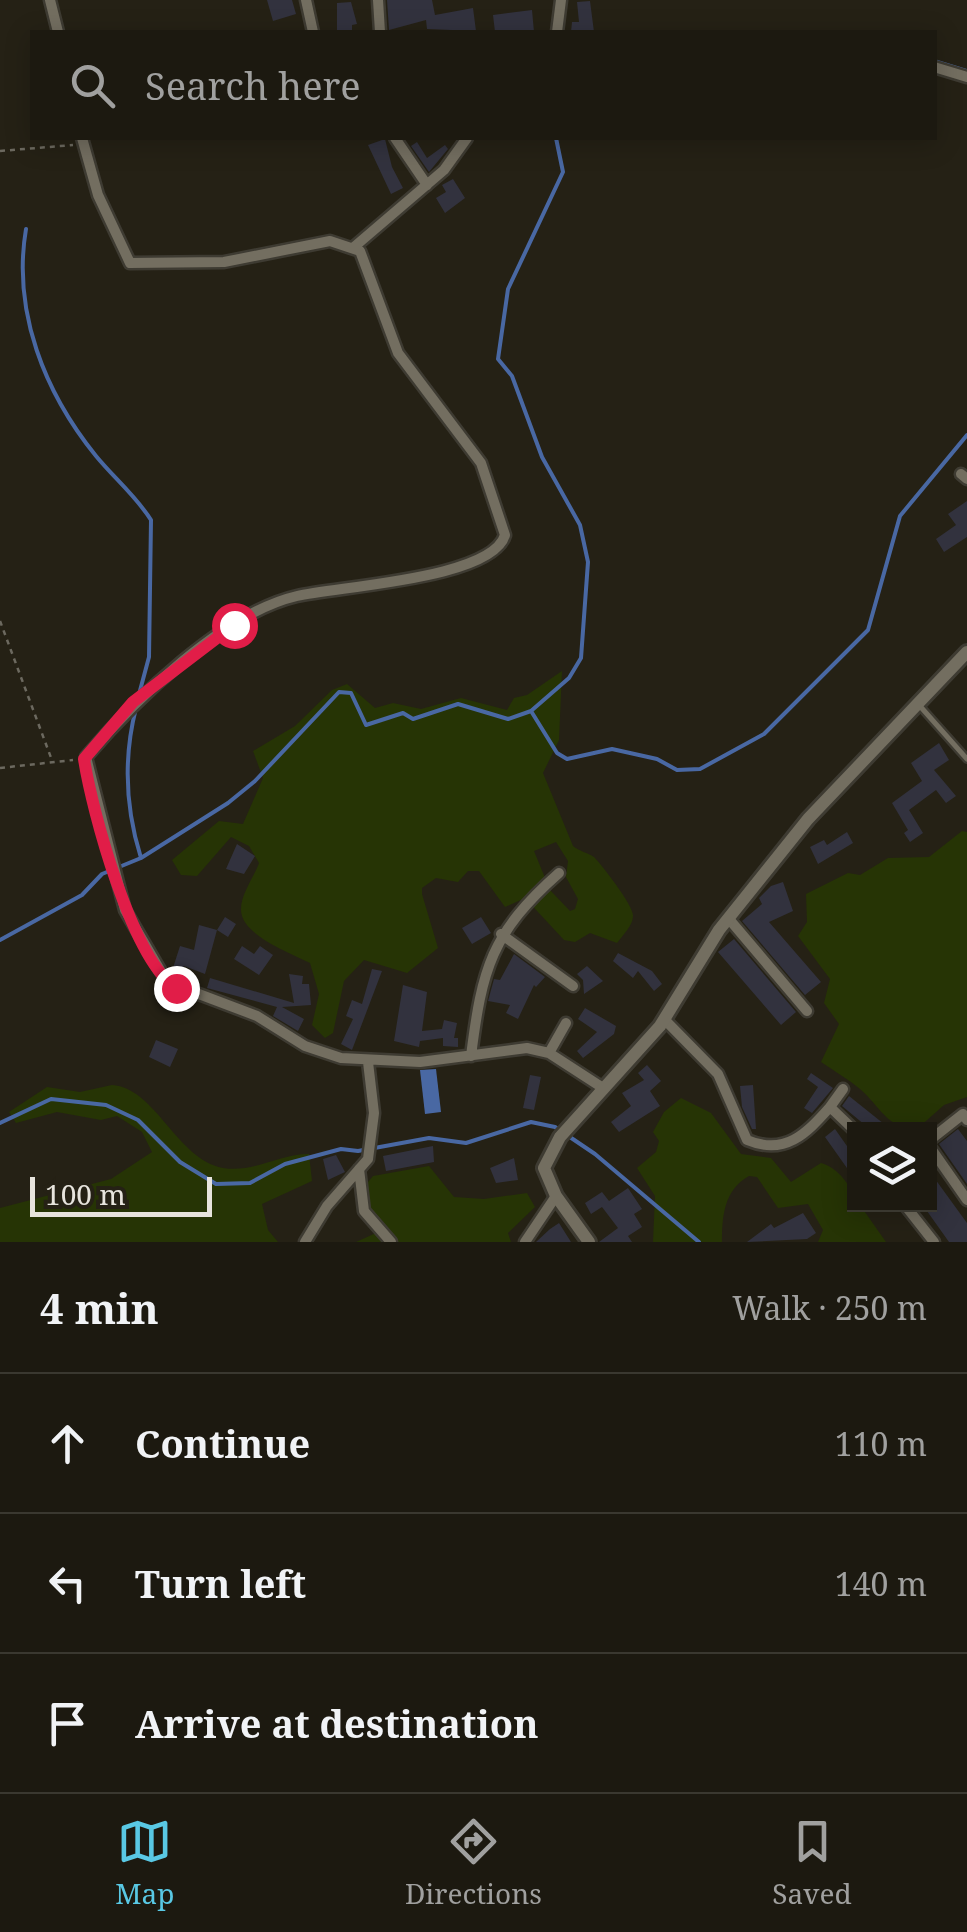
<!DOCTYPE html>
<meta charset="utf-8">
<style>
body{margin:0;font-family:"Noto Serif",serif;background:#252219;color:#f1f3f6}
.controls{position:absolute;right:30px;bottom:30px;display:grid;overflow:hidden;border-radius:0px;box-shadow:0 5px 25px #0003}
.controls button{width:90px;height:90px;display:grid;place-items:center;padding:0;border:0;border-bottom:2px solid #3a3830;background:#1c1910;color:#f1f3f6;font:50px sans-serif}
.scale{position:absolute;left:30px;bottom:25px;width:182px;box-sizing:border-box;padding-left:10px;border:5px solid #e7e4dd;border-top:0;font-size:28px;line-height:35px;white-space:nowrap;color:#e7e4dd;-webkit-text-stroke:8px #252115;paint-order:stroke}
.stop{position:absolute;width:30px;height:30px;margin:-22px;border:8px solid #e11d48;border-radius:50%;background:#fff}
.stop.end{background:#e11d48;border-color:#fff;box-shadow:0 2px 10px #0008}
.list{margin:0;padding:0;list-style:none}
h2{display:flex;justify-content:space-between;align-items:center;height:130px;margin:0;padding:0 40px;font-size:42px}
h2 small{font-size:32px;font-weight:400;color:#a0a09f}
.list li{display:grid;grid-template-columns:65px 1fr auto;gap:30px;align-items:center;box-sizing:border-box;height:140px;padding:0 40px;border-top:2px solid #3a3830}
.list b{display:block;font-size:38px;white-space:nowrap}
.list em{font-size:32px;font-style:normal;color:#a0a09f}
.icon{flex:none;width:55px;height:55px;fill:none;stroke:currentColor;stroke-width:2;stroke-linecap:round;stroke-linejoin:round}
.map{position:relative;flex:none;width:967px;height:1242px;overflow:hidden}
.search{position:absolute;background:#1c1910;box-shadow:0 5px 25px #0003;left:30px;right:30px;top:30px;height:110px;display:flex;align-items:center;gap:25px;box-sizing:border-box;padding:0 35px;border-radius:0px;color:#a0a09f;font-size:38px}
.sheet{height:550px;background:#1c1910}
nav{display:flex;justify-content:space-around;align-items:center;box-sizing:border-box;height:140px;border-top:2px solid #3a3830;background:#1c1910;font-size:28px;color:#a0a09f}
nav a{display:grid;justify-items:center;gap:5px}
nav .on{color:#59c8e4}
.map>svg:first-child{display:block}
.green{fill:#263405;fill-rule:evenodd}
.water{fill:#4968a3}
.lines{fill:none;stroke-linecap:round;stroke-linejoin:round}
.stream{stroke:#4968a3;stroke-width:4}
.building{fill:#32323e}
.service-casing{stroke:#3e3b32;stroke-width:10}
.minor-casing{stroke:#3e3b32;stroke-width:15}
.tertiary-casing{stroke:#3e3b32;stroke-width:18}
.path{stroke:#6c695f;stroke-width:2.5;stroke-dasharray:5 5;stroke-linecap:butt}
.service{stroke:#736e60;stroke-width:5}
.minor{stroke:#736e60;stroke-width:10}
.tertiary{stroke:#736e60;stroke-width:12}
.route{stroke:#e11d48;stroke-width:12}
</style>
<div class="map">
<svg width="967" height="1242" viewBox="0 0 967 1242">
<rect width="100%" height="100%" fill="#252115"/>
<path class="green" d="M562,671l-3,69 -16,33 30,73c6,5 15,7 21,11 7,7 40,49 39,59 0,9 -10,19 -16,27l-27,-10 -15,9 -11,-2 -39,-42 -20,9 -26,-36h-11l-10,11 -22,-4 -14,10v6l16,54 -31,25 -43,-13 -20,21 -11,52 -8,5 -13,-13 7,-31 -9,-31c-19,-10 -70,-28 -69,-54 0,-15 13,-32 18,-46l-10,-17 -18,-9 -34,39 -16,-1 -9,-15 47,-39 24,3 20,-46 -10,-27 42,-25 37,-36 15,-6 28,24 18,-5 28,6 40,-11 46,12 7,-12 13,-3zM556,842l12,19 -2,16 12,22 -3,10 -5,2 -20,-21 -16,-39z
M962,831l5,1v265l-23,8 -27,24c-29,1 -37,-23 -57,-40 -12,-10 -26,-18 -39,-27l18,-38 -15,-21 6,-24 -32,-43 9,-14 -1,-28 42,-21 12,2 28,-17 41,-1z
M112,1085c44,3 64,74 111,83 31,5 56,-14 86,-14l3,27 -50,23 6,26 10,12h-278v-34l111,-29 41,-27 -10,-20 -25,-16 -16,4 -44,-8 -41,11 -7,-11 38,-25 33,5z
M681,1098l30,15 30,41 30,4 20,24 30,-19c16,4 33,24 33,41l6,1 26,37h-68l5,-12 -15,-26 -30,4 -21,-31 -8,-1c-25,14 -27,40 -27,66h-69l2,-46 -18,-28 19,-16 3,-11 -6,-9 11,-20z
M429,1166l25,31 30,2 43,-6 8,14 -27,26 3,9h-155l20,-9 -13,-45 10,-12z"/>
<path class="water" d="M436,1069l5,43 -16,2 -5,-44z"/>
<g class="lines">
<path class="stream" d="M934,61l33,10
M26,229c-14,83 19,164 70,227 18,22 40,40 55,64l-2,137 -11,41
M136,708c-13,51 -11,99 5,150
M531,711l26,42 10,6 45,-10 45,10 20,11 23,-1 64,-35 104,-104 32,-114 67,-81
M0,940l82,-45 20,-21 39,-16 87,-55 27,-22 84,-89 12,1 15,32 37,-12 10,6 45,-15 50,15 23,-8 38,-33 12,-20 7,-96 -8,-37 -38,-68 -30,-81 -14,-17 10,-70 55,-117 -7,-34
M0,1123l51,-24 55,6 32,15 42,42 36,22 34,-1 35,-19 56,-15 17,2 71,-13 37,5 65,-21 24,5 40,27 104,88"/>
</g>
<path class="building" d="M267,0h25l4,14 -23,7z
M387,0h45l3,15 38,-7 3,23 -49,-2 -1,-9 -37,10z
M590,1l4,31h-23l1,-10h7l-2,-20z
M351,2l6,22 -5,1v7h-15v-29z
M532,10l2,22h-39l-2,-17z
M385,139l7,28 11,21 -12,6 -23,-49z
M417,142l10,16 18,-13 3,4 -19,23 -18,-26z
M453,179l12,19 -20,15 -9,-15 10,-6 -4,-7z
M967,501v36l-23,15 -8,-13 20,-14 -8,-11z
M939,743l10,17 -15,10 22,26 -10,7 -10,-13 -27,20 14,23 -13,9 -6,-9 4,-3 -16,-27 30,-22 -11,-18z
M847,832l6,11 -35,21 -8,-17 14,-7 3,5z
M237,844l18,12 -11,18 -18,-5z
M783,882l10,29 -24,11 52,60 -16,13 -63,-74 20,-17 -3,-6 12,-12z
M225,917l11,7 -8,13 -11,-7 -12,44 -21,-8 -3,8 -9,-3 8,-25 14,4 5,-25 18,5z
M481,917l10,16 -19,11 -10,-16z
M734,939l62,73 -15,13 -63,-73z
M242,946l12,8 6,-8 13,9 -14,20 -25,-16z
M618,953l34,18 10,13 -8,7 -16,-20 -5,7 -20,-17z
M514,954l31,23 -9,10 -2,-2 -16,34 -12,-6 4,-8 -22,-4 6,-22 6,1z
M587,966l16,15 -19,13 -1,-14 -6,-6z
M372,969l10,2 -30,79 -11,-6 12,-25 -7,-3 6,-16 10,4z
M289,974l14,2 -1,8h7l2,21 -29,2 22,12 -6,12 -25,-15 4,-9 -70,-19 3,-10 84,25z
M403,985l24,7 -5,39 20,-2 2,-9 13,3 -3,15h4v9l-15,-1v-8l-23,3 -1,6 -25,-6z
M585,1008l31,18 -2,8 -31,24 -6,-7 20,-19 -19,-13z
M156,1040l22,9 -8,18 -21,-10z
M647,1065l14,16 -11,10 10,15 -41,26 -8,-10 20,-16 -9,-13 22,-13 -6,-7z
M811,1073l22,15 -21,25 -8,-5 14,-21 -11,-8z
M530,1075l11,2 -7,33 -11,-2z
M753,1085l3,44h-4l-10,-22 -2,-21z
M849,1096l30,24 13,10h-21l-29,-24z
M835,1129l19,27v22l-29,-41z
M958,1129l9,12v43l-28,-40z
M433,1146l1,16 -48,9 -3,-15z
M336,1155l9,17 -17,8 -5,-21z
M514,1158l4,22 -22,3 -6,-15z
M930,1172l37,51v19h-18l-27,-38h8z
M628,1188l14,21 -8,5 8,13 -14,9 4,6h-33l19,-14 -16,-21 -11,7 -6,-11 17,-11 7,9z
M803,1213l13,20 -9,6 -60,3 24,-18 3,4z
M559,1223l12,19h-35l14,-13z"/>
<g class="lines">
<g class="service-casing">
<path id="service" d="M919,705l48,54"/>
</g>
<g class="minor-casing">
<path id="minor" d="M50,0l8,32
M306,0l7,32
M378,0l2,32
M557,32l4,-32
M934,67l33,10
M82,138l16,57 32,68 94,-1 106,-21 30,10 38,102 83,110 24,72c-13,44 -165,51 -208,61 -74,17 -163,105 -211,161l39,153 42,72 90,34 48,30 36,12 79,4 107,-14 22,5 54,35
M395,138l32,47
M354,247l90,-77 23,-32
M961,474l6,5
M729,919l78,92
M501,934l72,52
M664,1019l54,55 29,66c38,16 59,-6 83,-33l24,23
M549,1053l17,-30
M471,1056c11,-87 20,-123 88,-183
M830,1107l13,-18
M930,1140l33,-26 4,6
M930,1147l37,53
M359,1169l5,42 27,31
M904,1204l30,38
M305,1242l22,-36 41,-47 6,-46 -6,-51
M525,1242l31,-46"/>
</g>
<g class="tertiary-casing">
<path id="tertiary" d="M589,1242l-33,-46 -12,-28 16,-31 100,-111 59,-96 89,-111 159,-167"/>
</g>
<path class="path" d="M0,151l73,-6
M0,621l53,142
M0,768l73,-8"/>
<use href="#service" class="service"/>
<use href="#minor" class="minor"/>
<use href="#tertiary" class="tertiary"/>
</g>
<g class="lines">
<path class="route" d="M176,988c-44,-29 -84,-177 -92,-229l49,-57 101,-77"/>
</g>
</svg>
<div class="controls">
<button><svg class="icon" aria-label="layers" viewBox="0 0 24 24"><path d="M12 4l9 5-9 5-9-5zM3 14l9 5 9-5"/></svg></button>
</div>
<div class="scale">100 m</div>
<div class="stop" style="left:234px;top:625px"></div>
<div class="stop end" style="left:176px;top:988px"></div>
<div class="search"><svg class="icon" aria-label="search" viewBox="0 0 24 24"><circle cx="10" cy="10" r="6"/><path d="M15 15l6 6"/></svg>Search here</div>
</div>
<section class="sheet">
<h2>4 min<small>Walk · 250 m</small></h2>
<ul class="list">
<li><svg class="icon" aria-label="ahead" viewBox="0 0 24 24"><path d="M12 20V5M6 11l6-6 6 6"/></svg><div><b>Continue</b></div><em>110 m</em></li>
<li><svg class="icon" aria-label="left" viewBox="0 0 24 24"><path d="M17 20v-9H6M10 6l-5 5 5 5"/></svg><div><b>Turn left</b></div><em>140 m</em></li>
<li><svg class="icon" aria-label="arrive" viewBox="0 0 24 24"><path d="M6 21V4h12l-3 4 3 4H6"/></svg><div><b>Arrive at destination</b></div></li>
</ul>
</section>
<nav>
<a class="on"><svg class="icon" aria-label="map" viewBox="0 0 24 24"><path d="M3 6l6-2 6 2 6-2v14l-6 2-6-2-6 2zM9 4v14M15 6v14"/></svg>Map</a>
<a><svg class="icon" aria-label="directions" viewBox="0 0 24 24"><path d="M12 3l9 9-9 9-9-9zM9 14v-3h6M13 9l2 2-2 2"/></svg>Directions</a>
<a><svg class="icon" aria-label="saved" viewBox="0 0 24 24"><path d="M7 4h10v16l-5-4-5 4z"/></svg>Saved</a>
</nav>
